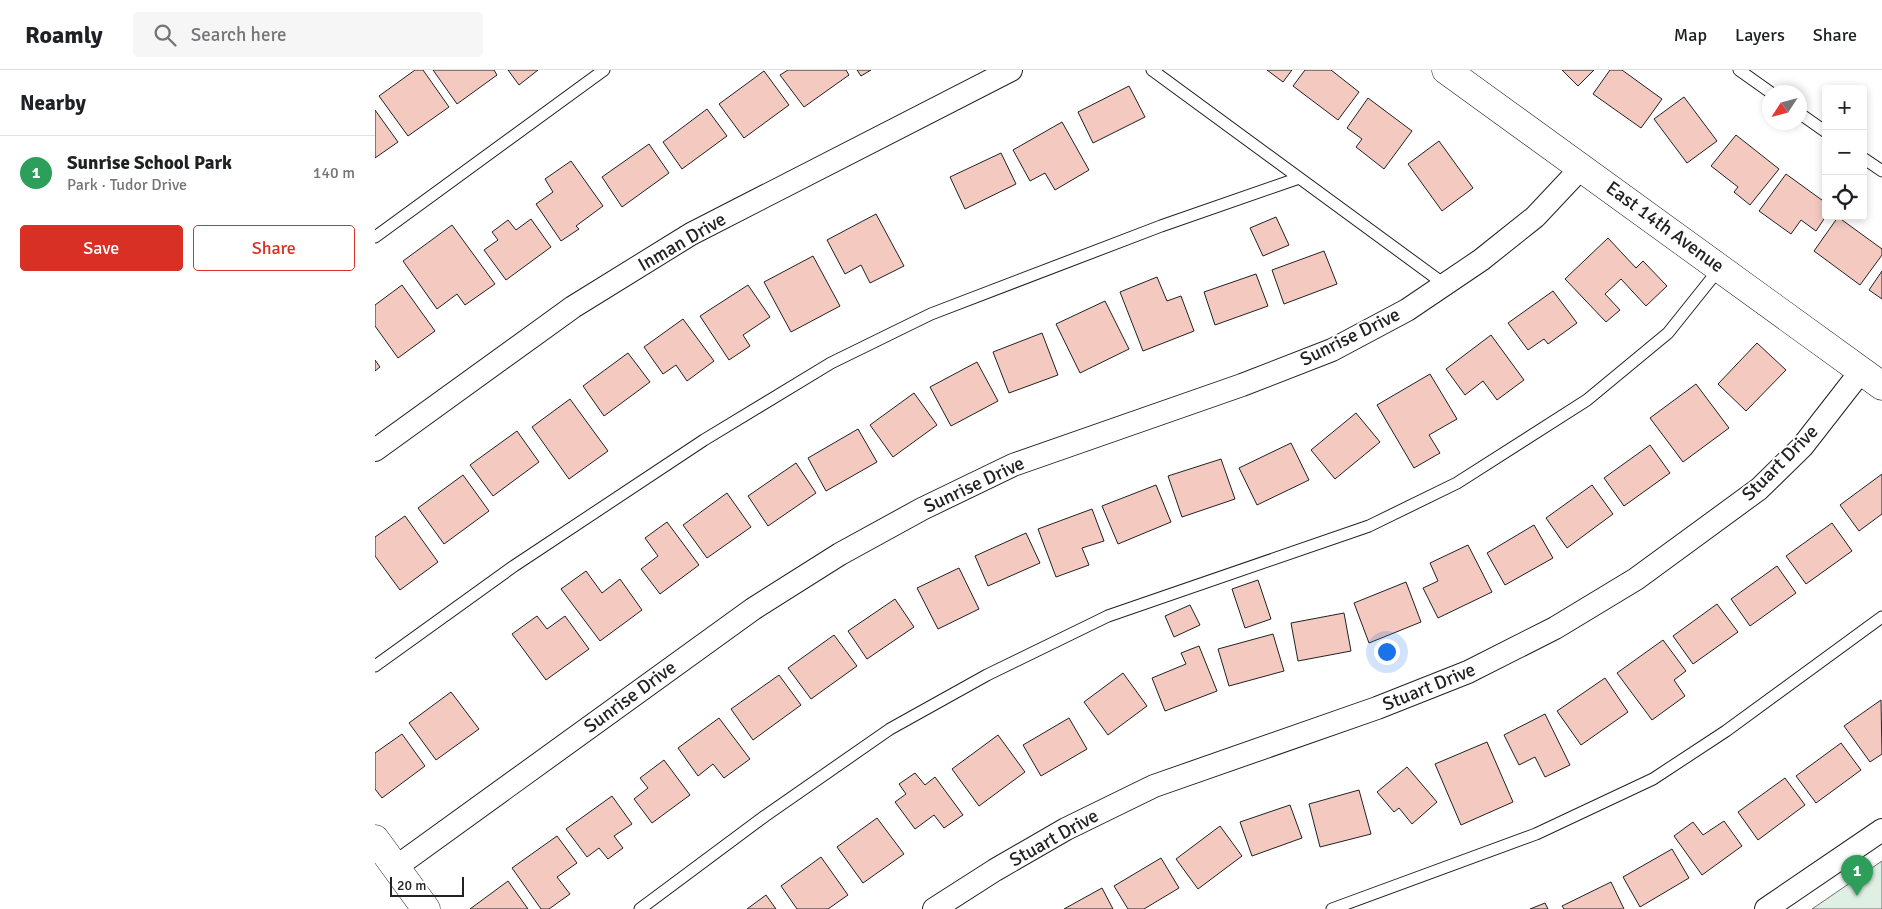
<!DOCTYPE html>
<meta charset="utf-8">
<style>
body{margin:0;font-family:Signika,sans-serif;background:#f6f6f6;color:#202124}
.controls{position:absolute;right:15px;top:15px;display:grid;overflow:hidden;border-radius:5px;box-shadow:0 2px 8px #0003}
.controls button{width:45px;height:45px;display:grid;place-items:center;padding:0;border:0;border-bottom:1px solid #e0e0e0;background:#fff;color:#202124;font:25px sans-serif}
.compass{position:absolute;left:1387px;top:15px;width:45px;height:45px;border-radius:50%;background:#fff;box-shadow:0 2px 8px #0003;rotate:234deg}
.scale{position:absolute;left:15px;bottom:12px;width:74px;box-sizing:border-box;padding-left:5px;border:2px solid #222;border-top:0;font-size:14px;line-height:18px;white-space:nowrap;color:#222;-webkit-text-stroke:4px #fff;paint-order:stroke}
.you{position:absolute;left:1011px;top:581px;width:18px;height:18px;margin:-12px;border:4px solid #fff;border-radius:50%;background:#1a73e8;box-shadow:0 0 0 8px #1a73e833}
.badge{display:grid;place-items:center;width:32px;height:32px;border-radius:50%;background:#d93025;color:#fff;font-size:16px;font-weight:700}
.pin{position:absolute;translate:-50% -41px;filter:drop-shadow(0 1px 2px #0008)}
.pin::after{content:'';position:absolute;top:26px;width:18px;height:15px;background:inherit;clip-path:polygon(0 0,100% 0,50% 100%)}
.list{margin:0;padding:0;list-style:none}
h2{display:flex;justify-content:space-between;align-items:center;height:65px;margin:0;padding:0 20px;font-size:21px}
h2 small{font-size:16px;font-weight:400;color:#757577}
.list li{display:grid;grid-template-columns:32px 1fr auto;gap:15px;align-items:center;box-sizing:border-box;height:75px;padding:0 20px;border-top:1px solid #e0e0e0}
.list b{display:block;font-size:19px;white-space:nowrap}
.list p{margin:0;font-size:16px;white-space:nowrap;color:#757577}
.list em{font-size:16px;font-style:normal;color:#757577}
.actions{display:flex;gap:10px;padding:15px 20px}
.actions a{flex:1;padding:11px 0;border:1px solid #d93025;border-radius:5px;text-align:center;font-size:18px;color:#d93025}
.actions .main{background:#d93025;color:#fff}
.icon{flex:none;width:28px;height:28px;fill:none;stroke:currentColor;stroke-width:2;stroke-linecap:round;stroke-linejoin:round}
.map{position:relative;flex:none;width:1507px;height:839px;overflow:hidden}
header{display:flex;align-items:center;gap:30px;box-sizing:border-box;height:70px;padding:0 25px;background:#fff;border-bottom:1px solid #e0e0e0}
header strong{font-size:24px}
nav{display:flex;gap:28px;margin-inline-start:auto;font-size:18px}
.search{width:350px;height:45px;background:#f6f6f6;display:flex;align-items:center;gap:12px;box-sizing:border-box;padding:0 18px;border-radius:5px;color:#757577;font-size:19px}
main{display:flex}
aside{flex:1;background:#fff}
.map>svg:first-child{display:block}
.green{fill:#e0efe3;stroke:#6f6f6f}
.building{fill:#f3c9c0;stroke:#222}
.lines{fill:none;stroke-linecap:round;stroke-linejoin:round}
.service-casing{stroke:#222;stroke-width:13}
.minor-casing{stroke:#222;stroke-width:24}
.tertiary-casing{stroke:#222;stroke-width:29}
.service{stroke:#fff;stroke-width:11}
.minor{stroke:#fff;stroke-width:22}
.tertiary{stroke:#fff;stroke-width:28}
.labels{text-anchor:middle;dominant-baseline:central;stroke-width:4;stroke-linejoin:round;paint-order:stroke}
.street-label{font-size:19px;fill:#222;stroke:#fff}
</style>
<header>
<strong>Roamly</strong>
<div class="search"><svg class="icon" aria-label="search" viewBox="0 0 24 24"><circle cx="10" cy="10" r="6"/><path d="M15 15l6 6"/></svg>Search here</div>
<nav><a>Map</a><a>Layers</a><a>Share</a></nav>
</header>
<main>
<aside>
<h2>Nearby<small></small></h2>
<ul class="list">
<li><span class="badge" style="background:#2e9e5b">1</span><div><b>Sunrise School Park</b><p>Park · Tudor Drive</p></div><em>140 m</em></li>
</ul>
<div class="actions"><a class="main">Save</a><a>Share</a></div>
</aside>
<div class="map">
<svg width="1507" height="839" viewBox="0 0 1507 839">
<rect width="100%" height="100%" fill="#fff"/>
<path class="green" d="M1507,791v48h-70z"/>
<path class="building" d="M40,0h8l26,37 -41,29 -29,-40z
M58,0h61l3,5 -40,29z
M133,0h30l-19,15z
M413,0h58l3,5 -45,32 -24,-32z
M482,0h14l-10,6z
M892,0h25l-9,12z
M930,0h26l28,22 -21,28 -45,-34z
M1187,0h32l-16,16z
M1235,0h12l40,29 -21,29 -48,-34z
M389,1l25,34 -45,33 -25,-34z
M754,16l16,31 -52,26 -15,-31z
M1309,27l33,44 -30,22 -33,-44z
M993,28l44,33 -28,38 -28,-22 6,-8 -15,-11z
M332,39l20,27 -45,33 -19,-27z
M0,40l23,32 -23,16z
M687,52l27,48 -34,20 -10,-17 -15,8 -17,-31z
M1361,65l43,34 -29,36 -16,-13 4,-5 -27,-21z
M1064,71l34,47 -31,23 -34,-47z
M274,74l20,29 -47,34 -20,-30z
M626,83l15,31 -51,25 -15,-32z
M196,91l32,45 -27,20 3,3 -18,12 -25,-37 17,-12 -8,-13z
M1411,104l40,29v13l-10,15 -15,-11 -10,14 -32,-23z
M501,144l28,52 -34,17 -9,-18 -16,9 -18,-34z
M901,147l13,28 -26,11 -13,-28z
M1463,147l44,32v6l-22,30 -46,-34z
M156,149l20,28 -45,33 -22,-30 14,-10 -6,-8 16,-12 8,10z
M77,155l43,59 -30,21 -8,-11 -20,15 -34,-48z
M1233,168l28,30 7,-7 24,25 -21,20 -25,-27 -16,15 15,16 -14,12 -41,-43z
M949,181l13,33 -53,20 -12,-34z
M438,186l27,50 -49,26 -27,-50z
M1507,201v28l-13,-9z
M881,204l12,32 -53,19 -11,-33z
M782,207l10,24 14,-5 13,35 -51,20 -23,-59z
M27,215l33,46 -37,27 -23,-32v-21z
M373,215l22,32 -27,18 7,11 -21,14 -29,-44z
M1178,221l24,32 -29,21 -4,-5 -16,11 -20,-27z
M730,231l24,48 -49,24 -24,-49z
M308,249l31,42 -27,20 -11,-16 -13,9 -19,-27z
M667,263l16,42 -49,18 -16,-41z
M1116,265l33,45 -27,20 -14,-19 -18,14 -19,-26z
M1382,273l29,27 -40,41 -28,-27z
M253,283l22,29 -46,34 -21,-30z
M0,290l5,7 -5,4z
M602,292l21,39 -47,25 -21,-39z
M1055,304l27,45 -28,16 11,18 -26,15 -37,-63z
M1321,314l33,44 -46,34 -33,-44z
M539,323l23,32 -44,32 -23,-32z
M195,329l38,52 -39,28 -37,-52z
M981,343l24,29 -45,37 -24,-29z
M483,359l19,33 -51,29 -18,-33z
M142,361l22,31 -46,34 -23,-31z
M916,373l18,37 -52,25 -18,-37z
M1275,375l20,28 -46,33 -20,-28z
M846,389l14,40 -53,18 -14,-41z
M421,393l20,30 -48,33 -20,-30z
M1507,404v40l-23,17 -19,-26z
M88,405l26,36 -45,33 -26,-36z
M781,415l15,37 -53,22 -16,-38z
M1217,415l21,29 -46,34 -21,-30z
M352,423l24,34 -44,31 -24,-33z
M717,439l12,32 -22,7 7,17 -33,12 -18,-48z
M30,446l33,46 -38,28 -25,-34v-19z
M292,452l32,43 -39,29 -19,-25 17,-13 -13,-18z
M1457,453l20,28 -46,33 -20,-28z
M1159,455l19,33 -48,27 -18,-32z
M651,463l14,30 -52,23 -13,-30z
M1093,475l24,47 -54,26 -15,-30 15,-7 -8,-18z
M1402,496l19,27 -46,33 -19,-27z
M584,498l20,41 -41,20 -21,-41z
M211,501l16,22 18,-14 22,31 -42,31 -39,-52z
M883,510l13,39 -26,9 -13,-39z
M1031,512l15,40 -52,21 -15,-40z
M520,529l19,28 -47,32 -19,-28z
M1342,534l21,28 -45,32 -20,-28z
M815,535l10,20 -26,12 -9,-21z
M969,543l7,38 -53,10 -7,-38z
M162,546l10,13 18,-13 24,33 -43,31 -34,-46z
M898,564l11,37 -55,15 -11,-37z
M459,565l23,31 -46,33 -23,-31z
M1288,570l23,31 -12,9 11,16 -33,24 -35,-47z
M824,576l18,45 -52,20 -13,-33 34,-14 -5,-11z
M748,603l24,33 -39,29 -24,-33z
M404,605l22,30 -48,35 -22,-31z
M1230,608l23,34 -47,33 -24,-34z
M76,622l28,37 -43,31 -27,-37z
M1506,630l1,54 -12,8 -26,-36z
M1170,644l25,51 -25,12 -10,-20 -16,8 -15,-30z
M344,648l31,41 -26,19 -11,-14 -15,12 -20,-28z
M694,648l18,31 -46,27 -18,-31z
M27,664l23,32 -43,32 -7,-9v-36z
M623,665l27,37 -46,34 -27,-37z
M1112,672l26,60 -52,23 -26,-61z
M1466,673l20,27 -45,33 -20,-27z
M289,690l26,35 -38,28 -18,-24 14,-11 -8,-10z
M1032,697l30,35 -25,22 -13,-16 -5,4 -17,-20z
M540,703l10,12 10,-8 28,38 -19,13 -10,-13 -19,14 -20,-27 11,-8 -7,-10z
M1410,708l20,27 -47,35 -20,-28z
M984,720l12,44 -51,13 -11,-43z
M237,726l20,28 -18,12 9,12 -15,11 -9,-11 -12,9 -21,-28z
M915,735l12,33 -50,18 -12,-34z
M502,748l27,36 -41,29 -26,-36z
M1349,751l18,25 -40,29 -28,-39 19,-14 10,13z
M845,756l22,30 -44,33 -22,-30z
M182,766l20,27 -20,14 13,17 -21,15h-8l-29,-41z
M1297,779l17,29 -49,29 -17,-30z
M446,787l27,38 -20,14h-31l-16,-23z
M786,788l18,30 -35,21h-16l-14,-23z
M133,811l20,28h-58z
M1236,812l13,27h-60l-2,-3z
M727,818l11,21h-49z
M391,825l10,14h-29z
M1170,833l3,6h-18z"/>
<g class="lines">
<g class="service-casing">
<path id="service" d="M777,0l292,214
M1364,0l31,22
M1424,43l27,19
M1488,88l19,13
M0,167l229,-167
M0,596l139,-100 190,-126 127,-77 100,-49 230,-88 138,-48
M265,839l125,-93 125,-87 97,-54 121,-59 261,-90 88,-43 130,-83 81,-67 52,-65
M957,839l204,-75 117,-55 73,-48 156,-114"/>
</g>
<g class="minor-casing">
<path id="minor" d="M0,380l198,-143 118,-73 320,-164
M21,797l357,-258 87,-55 82,-45 91,-44 229,-80 90,-35 75,-40 74,-50 54,-43 47,-50
M559,839l61,-39 71,-41 88,-43 223,-78 91,-36 87,-44 81,-49 123,-90 43,-42 60,-77
M1391,839l116,-79"/>
</g>
<g class="tertiary-casing">
<path id="tertiary" d="M1071,0l436,316
M0,769l51,70"/>
</g>
<use href="#service" class="service"/>
<use href="#minor" class="minor"/>
<use href="#tertiary" class="tertiary"/>
</g>
<g class="labels">
<g class="street-label">
<text transform="translate(1290 157) rotate(36)">East 14th Avenue</text>
<text transform="translate(307 172) rotate(-30)">Inman Drive</text>
<text transform="translate(975 267) rotate(-26)">Sunrise Drive</text>
<text transform="translate(1405 393) rotate(-45)">Stuart Drive</text>
<text transform="translate(599 415) rotate(-25)">Sunrise Drive</text>
<text transform="translate(1054 617) rotate(-22)">Stuart Drive</text>
<text transform="translate(255 627) rotate(-36)">Sunrise Drive</text>
<text transform="translate(679 768) rotate(-29)">Stuart Drive</text>
</g>
</g>
</svg>
<div class="controls">
<button>+</button>
<button>−</button>
<button><svg class="icon" aria-label="locate" viewBox="0 0 24 24"><circle cx="12" cy="12" r="6"/><path d="M12 2v4M12 18v4M2 12h4M18 12h4"/></svg></button>
</div>
<svg class="compass" viewBox="-18 -18 36 36"><path d="M0-13l5 13h-10z" fill="#e53935"/><path d="M0 13l5-13h-10z" fill="#757577"/></svg>
<div class="scale">20 m</div>
<div class="you"></div>
<div class="pin badge" style="left:1482px;top:826px;background:#2e9e5b">1</div>
</div>
</main>
